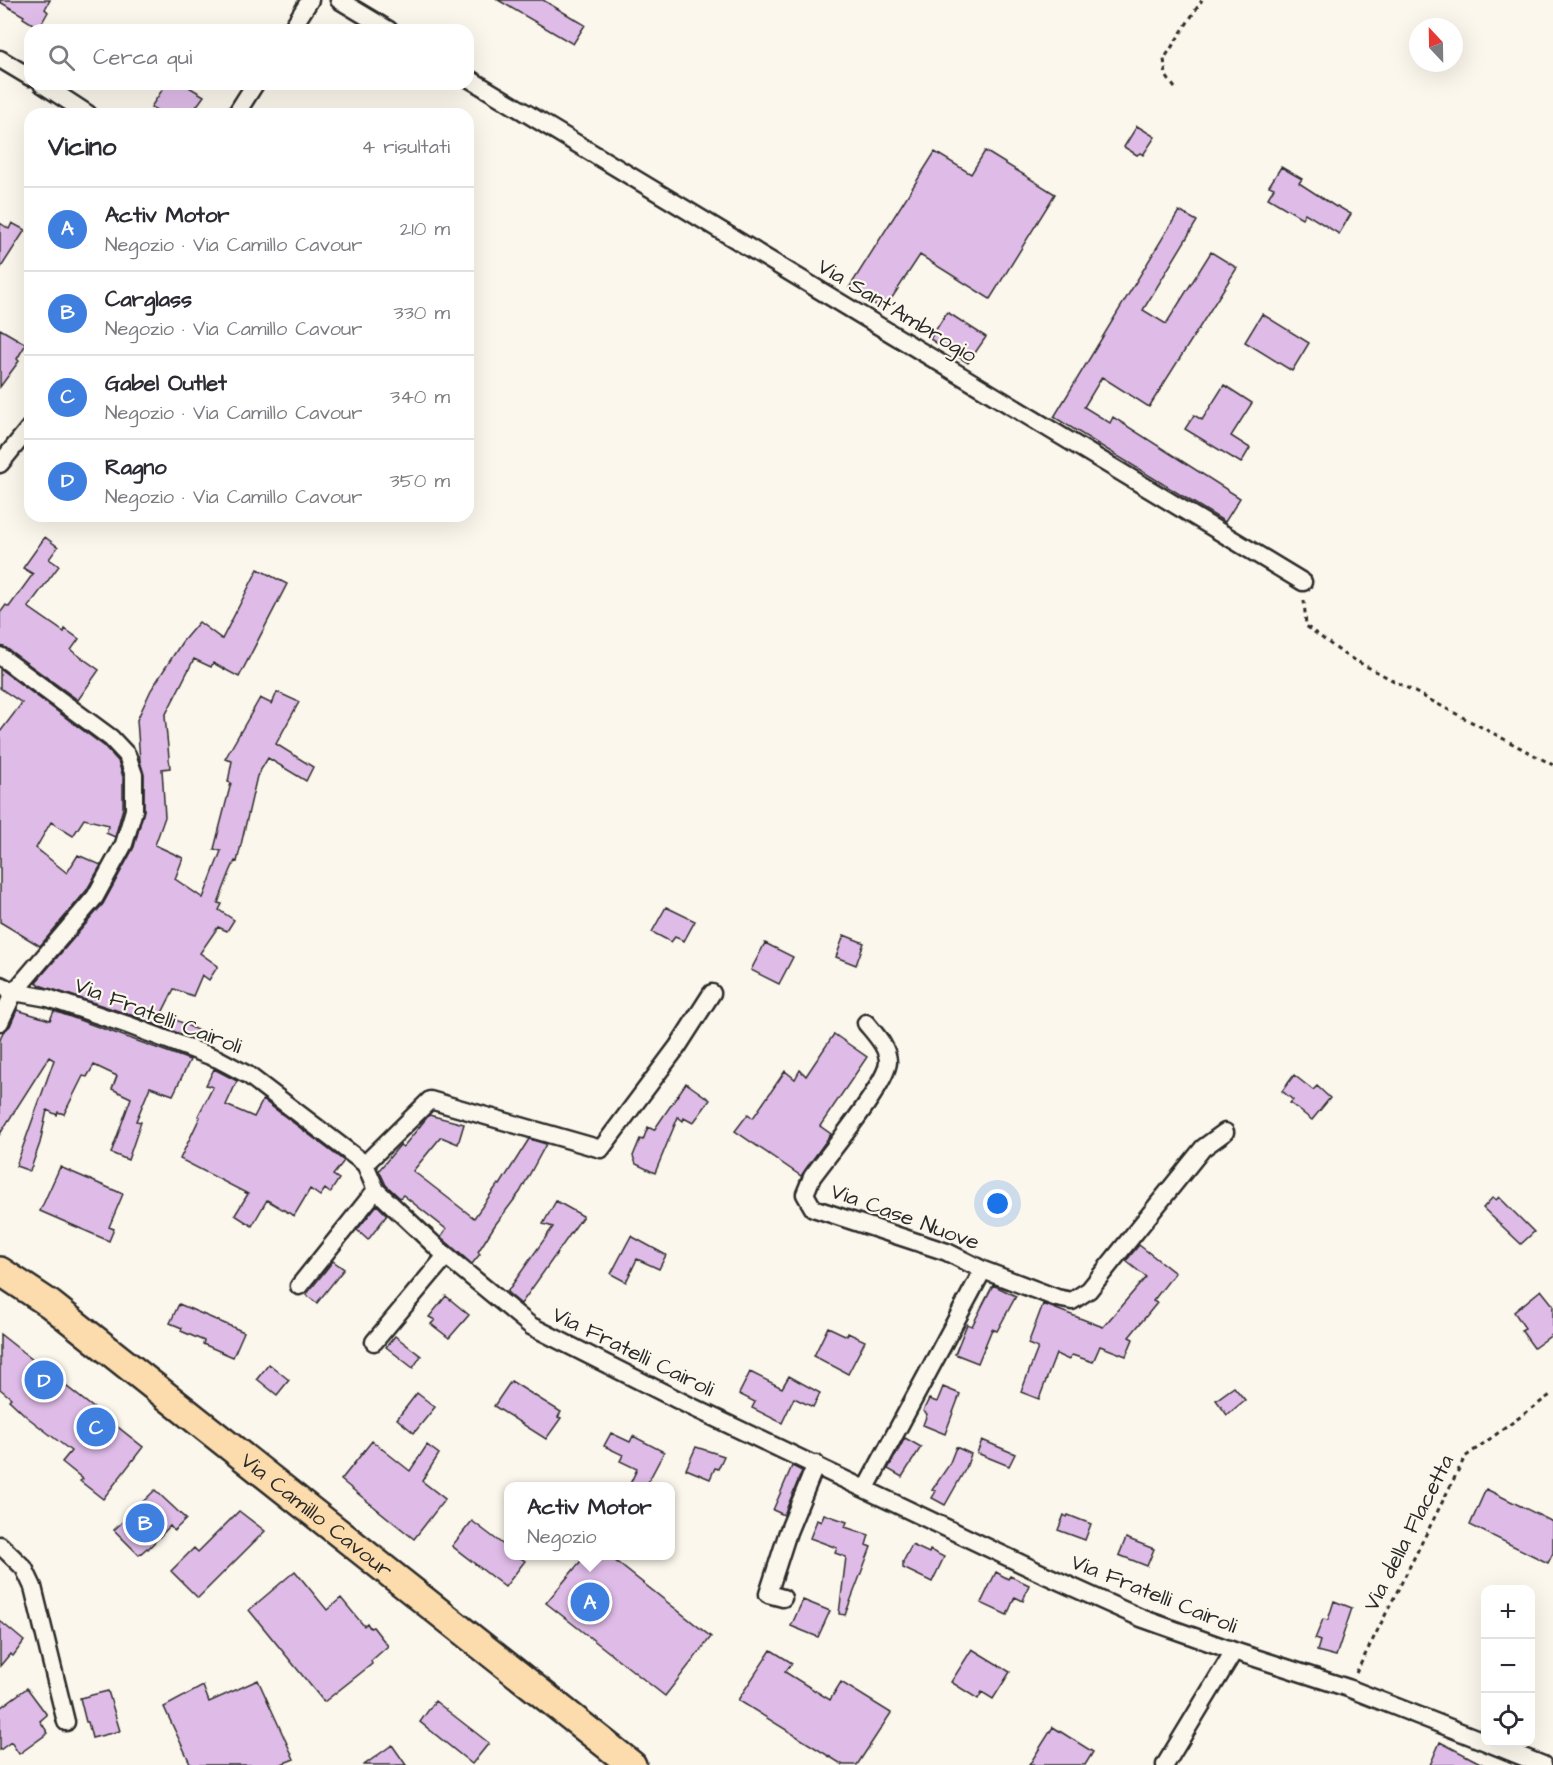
<!DOCTYPE html>
<html lang="it">
<meta charset="utf-8">
<style>
body{margin:0;font-family:"Architects Daughter",sans-serif;background:#f7f7f7;color:#2b2b33}
.controls{position:absolute;right:18px;bottom:18px;display:grid;overflow:hidden;border-radius:12px;box-shadow:0 6px 24px #0002}
.controls button{width:54px;height:54px;display:grid;place-items:center;padding:0;border:0;border-bottom:2px solid #e1e1e2;background:#fff;color:#2b2b33;font:30px sans-serif}
.compass{position:absolute;left:1409px;top:18px;width:54px;height:54px;border-radius:50%;background:#fff;box-shadow:0 6px 24px #0002;rotate:338deg}
.you{position:absolute;left:998px;top:1204px;width:21px;height:21px;margin:-15px;border:4px solid #fff;border-radius:50%;background:#1a73e8;box-shadow:0 0 0 9px #1a73e833}
.badge{display:grid;place-items:center;width:39px;height:39px;border-radius:50%;background:#7c3aed;color:#fff;font-size:20px;font-weight:700}
.pin{position:absolute;translate:-50% -50%;border:3px solid #fff;box-shadow:0 2px 6px #0006}
.popup{position:absolute;left:504px;top:1482px;width:171px;height:78px;box-sizing:border-box;display:grid;place-content:center;border-radius:12px;background:#fff;filter:drop-shadow(0 2px 4px #0005);font-size:20px;white-space:nowrap;color:#7c7c81}
.popup b{font-size:22px;color:#2b2b33}
.popup::after{content:'';position:absolute;left:50%;top:100%;margin-left:-12px;border:12px solid transparent;border-top-color:#fff}
.list{margin:0;padding:0;list-style:none}
h2{display:flex;justify-content:space-between;align-items:center;height:78px;margin:0;padding:0 24px;font-size:26px}
h2 small{font-size:20px;font-weight:400;color:#7c7c81}
.list li{display:grid;grid-template-columns:39px 1fr auto;gap:18px;align-items:center;box-sizing:border-box;height:84px;padding:0 24px;border-top:2px solid #e1e1e2}
.list b{display:block;font-size:22px;white-space:nowrap}
.list p{margin:0;font-size:20px;white-space:nowrap;color:#7c7c81}
.list em{font-size:20px;font-style:normal;color:#7c7c81}
.icon{flex:none;width:33px;height:33px;fill:none;stroke:currentColor;stroke-width:2;stroke-linecap:round;stroke-linejoin:round}
.map{position:relative;flex:none;width:1553px;height:1765px;overflow:hidden}
.search{position:absolute;background:#fff;box-shadow:0 6px 24px #0002;left:24px;top:24px;width:450px;height:66px;display:flex;align-items:center;gap:15px;box-sizing:border-box;padding:0 21px;border-radius:18px;color:#7c7c81;font-size:22px}
.panel{position:absolute;background:#fff;box-shadow:0 6px 24px #0002;left:24px;top:108px;width:450px;height:414px;border-radius:18px}
.map>svg:first-child{display:block}
.building{fill:#dfbce8;stroke:#2b2b2b;stroke-width:1.5}
.lines{fill:none;stroke-linecap:round;stroke-linejoin:round}
.minor-casing{stroke:#2b2b2b;stroke-width:21}
.primary-casing{stroke:#2b2b2b;stroke-width:32}
.path{stroke:#2b2b2b;stroke-width:3;stroke-dasharray:4.5 4.5;stroke-linecap:butt}
.minor{stroke:#fbf7ec;stroke-width:16}
.primary{stroke:#fcdcac;stroke-width:27}
.labels{text-anchor:middle;dominant-baseline:central;stroke-width:4.5;stroke-linejoin:round;paint-order:stroke}
.street-label{font-size:22px;fill:#2b2b2b;stroke:#fbf7ec}
</style>
<div class="map">
<svg width="1553" height="1765" viewBox="0 0 1553 1765">
<rect width="100%" height="100%" fill="#fbf7ec"/>
<filter id="ink" filterUnits="userSpaceOnUse"><feTurbulence type="fractalNoise" baseFrequency=".0167" numOctaves="2"/><feDisplacementMap in="SourceGraphic" scale="12" xChannelSelector="R" yChannelSelector="G"/><feConvolveMatrix kernelMatrix="1 2 1 2 8 2 1 2 1" color-interpolation-filters="sRGB"/></filter>
<g filter="url(#ink)">
<path class="building" d="M0,0h50l-5,9 3,3 -9,16 -16,-10 1,-2 -24,-14z
M498,0h45l42,25 -12,19z
M166,84h18l20,12 -13,18h-28l-12,-7z
M1137,126l18,11 -12,18 -3,-2 -3,2 -13,-8z
M985,151l70,43 -65,105 -70,-44 -36,55 -35,-22 86,-136 36,22z
M1281,167l21,12 -3,4 37,24 1,-1 14,8 -12,20 -34,-21 -3,5 -34,-20 6,-10 -5,-2z
M1179,211l18,10 -54,89 23,14 45,-72 26,16 -88,139 -47,-30 -18,30 26,16 3,-6 127,81 -15,24 -171,-105z
M0,223l9,6 3,-6 13,7 -25,39z
M947,312l39,25 -18,26 -38,-24z
M1262,314l47,29 -17,28 -47,-29z
M0,329l26,15 -9,15 2,2 -19,26z
M1224,385l28,18 -21,33 19,12 -9,15 -56,-34 9,-14 8,5z
M45,537l13,10 -9,12 10,7 -31,41 36,25 1,-3 14,10 -8,11 28,20 -21,30 -72,-52 -6,-2v-33l6,-8 3,2 24,-33 -10,-6z
M258,569l29,15 -48,93 -26,-14 -2,4 -17,-8 -29,57 5,52 -8,1 3,48 -10,28 28,13 -8,21 28,19 18,-47 -7,-2 17,-66 -3,-1 4,-21 -7,-2 35,-61 12,6 5,-12 22,10 -23,42 37,23 -7,14 -38,-23 -11,18 -20,86 -2,-1 -5,11 -12,31 4,1 -3,6 15,10 -7,11 -9,-4 -18,26 18,13 -9,14 -7,-5 -9,21 -19,-7 -12,24 41,20 -4,8 -68,-26 -89,-29 -6,-4 67,-78 31,-57 10,-37v-35l-4,-14 -3,-41 14,-30 31,-48 17,-20 23,17z
M0,669l104,77 14,15 5,16v31l-8,29 -9,-4 3,-8 -25,-6 -11,17 -22,-14 -15,26 31,25 11,-18 23,10 -15,26 -46,55 -40,-24v-190l22,-29 -22,-15z
M666,907l29,14 -11,20 -9,-4 -4,5 -19,-10z
M844,935l20,8 -8,22 -20,-8z
M765,943l28,14 -14,27 -28,-14z
M17,1010l33,10 4,-9 136,49 -17,35 -23,-8 -14,34 5,1 -13,38 -17,-7 20,-55 -19,-9 5,-13 -23,-11 -7,12 -4,-1 -19,38 -6,-2 -1,3 -10,-5 -7,33 -10,28 -14,-5 38,-106 -5,-3 -49,77v-94l3,-8 7,-6z
M834,1034l33,23 -47,69 11,8 -30,42 -66,-45 13,-17 5,4 32,-47 10,8 5,-9 6,6z
M214,1069l23,12 -11,24 28,12 9,-17 81,61 -11,14 6,4 -9,14 -5,-4 -5,7 -10,-7 -16,27 -27,-16 -15,26 -17,-11 13,-21 -68,-35 20,-42 -2,-1 15,-29 -7,-2z
M1294,1075l19,15 4,-4 13,12 -18,22 -22,-17 3,-3 -11,-9z
M686,1083l24,17 -17,23 -9,-5 -1,3 -5,-4 -23,56 -19,-9 -3,-8 7,-17 3,1 5,-13 6,3z
M429,1115l35,9 -6,20 -17,-7 -28,34 61,47 24,-34 2,1 29,-46 17,5 -26,48 -25,33 -17,27 2,2 -8,10 -31,-27 5,-8 -43,-34 -3,3 -14,-13 -7,-15 21,-25 3,2z
M60,1167l63,27 -14,33 5,2 -5,12 -69,-30z
M1493,1197l3,3 3,-3 35,35 -13,12 -38,-36z
M556,1201l27,15 -62,88 -14,-12 46,-65 -10,-3z
M377,1205l10,10 -19,25 -11,-10z
M631,1236l35,19 -7,14 -22,-10 -11,23 -15,-8z
M1139,1245l36,28 -22,28 4,2 -28,34 4,2 -7,17 -26,-10 -7,16 -21,-7 -3,5 -13,-6 -17,45 -18,-7 17,-44 -10,-4 15,-40 60,23 43,-50 -20,-16z
M333,1261l11,8 -27,34 -11,-8z
M993,1285l23,11 -19,35 -5,-2 -14,34 -23,-9 12,-30 5,2z
M1541,1290l12,15v29l-19,14 -13,-18 4,-2 -11,-16z
M446,1296l23,19 -20,23 -18,-14 4,-4 -6,-3z
M179,1304l65,28 -11,25 -30,-13 1,-3 -23,-10 1,-3 -12,-5z
M828,1327l19,9 1,-3 17,8 -17,33 -34,-18z
M0,1334l143,113 -40,52 -23,-18 3,-2 -21,-17 9,-11 -44,-34 -18,-17 2,-2 -11,-9z
M395,1336l26,20 -8,12 -27,-21z
M269,1364l20,16 -12,15 -20,-16z
M750,1372l32,16 7,-12 31,17 -7,14 -19,-9 -12,25 -30,-15 3,-6 -16,-8z
M511,1381l50,31 -3,5 3,1 -15,21 -52,-33z
M943,1387l17,7 -15,40 -22,-9 4,-11 -4,-3 6,-12 8,3z
M1234,1387l11,13 -18,15 -11,-15z
M417,1393l18,14 -21,26 -17,-14z
M611,1433l19,9 3,-6 31,16 -18,34h-17l8,-17 -17,-8 3,-6 -19,-9z
M905,1438l16,9 -19,30 -14,-8z
M982,1440l33,14 -6,12 -32,-13z
M372,1441l38,30 17,-26 12,9 -17,27 23,18 -31,40 -73,-59z
M696,1447l28,9 -6,13 -3,-1 -5,11 -24,-10z
M956,1447l15,7 -5,14 -21,37 -13,-7 4,-7 -4,-1 17,-25z
M792,1466l10,5 -18,44 -11,-5z
M1486,1489l67,33v31l-5,10 -78,-38z
M155,1490l31,29 -12,12 -4,-5 -22,23 -1,-1 -8,7 -25,-25z
M239,1511l26,20 -67,67 -27,-27 23,-23 4,4z
M824,1514l23,8 -2,5 24,8 -3,10 5,2 -26,68 -6,-1 7,-57 -11,-4 2,-5 -27,-10 7,-18 4,2z
M1064,1515l3,2 1,-2 23,9 -6,16 -27,-10z
M472,1521l37,28v7h9l7,5 -20,26 -53,-41z
M1126,1538l28,11 -7,17 -28,-11z
M912,1545l17,8 1,-3 14,7 -12,25 -29,-14v-6z
M585,1556h24l102,81 -46,59 -119,-93z
M295,1571l32,39 14,-12 23,28 3,-3 3,5 3,-1 15,19 -17,15 1,3 -48,38 -75,-92z
M996,1572l12,7 2,-3 19,9 -6,16 -8,-4 -8,18 -26,-12z
M803,1600l27,11 -12,26 -27,-11z
M1334,1601l18,7 -16,48 -19,-5 3,-10 -5,-2 8,-20 5,1z
M0,1621l24,20 -11,15 -3,-2 -10,12z
M972,1649l38,23 -17,27 -11,-7 -4,7 -27,-17z
M771,1650l21,13 -7,9 45,28 11,-18 50,31 -34,52h-14l-105,-65z
M258,1680l36,79 -15,6h-88l-27,-58 39,-21 6,16z
M27,1688l20,27 -7,6 8,12 -29,21 -8,-12 -11,8v-42z
M108,1691l12,40 -28,7 -4,-16h-2l-6,-24z
M435,1701l54,42 -17,21 -52,-42z
M1053,1727l40,25 -8,13h-56z
M1440,1742l44,23h-54z
M392,1745l14,20h-42z"/>
<g class="lines">
<g class="minor-casing">
<path id="minor" d="M339,0l50,30
M291,30l19,-30
M0,59l30,18
M468,78l835,504
M42,84l46,30
M236,114l19,-30
M0,464l30,-37
M0,656l111,82 16,17 7,20v35l-10,34 -29,53 -81,95 -14,30
M0,985l14,7 34,6 80,27 90,34 30,16 117,89 11,26 70,66 85,70 159,80 351,167 100,45 93,33 114,37 138,54
M866,1023c9,11 22,24 22,39 -1,22 -61,94 -76,115l-7,17 8,14 134,44 36,18 74,28 15,3 17,-11 114,-142 22,-16
M365,1164l65,-64 171,49 77,-103 34,-53
M299,1286l77,-96
M374,1342l72,-86
M866,1488l117,-218
M0,1545l24,23 9,19 33,135
M783,1598l-15,-4 20,-62 28,-68
M1486,1742l57,23
M1165,1765l69,-114"/>
</g>
<g class="primary-casing">
<g id="primary">
<path id="s1" d="M0,1271l50,33 582,461"/>
</g>
</g>
<path class="path" d="M1175,88l-9,-12 -2,-17 38,-59
M1304,600l2,26 39,29 208,110
M1356,1673l109,-216 88,-64"/>
<use href="#minor" class="minor"/>
<use href="#primary" class="primary"/>
</g>
</g>
<g class="labels">
<g class="street-label">
<text transform="translate(897 311) rotate(31)">Via Sant'Ambrogio</text>
<text transform="translate(158 1016) rotate(21)">Via Fratelli Cairoli</text>
<text transform="translate(905 1217) rotate(20)">Via Case Nuove</text>
<text transform="translate(633 1352) rotate(26)">Via Fratelli Cairoli</text>
<text stroke="none"><textPath href="#s1" startOffset="400">Via Camillo Cavour</textPath></text>
<text transform="translate(1409 1533) rotate(-63)">Via della Flacetta</text>
<text transform="translate(1154 1594) rotate(22)">Via Fratelli Cairoli</text>
</g>
</g>
</svg>
<div class="controls">
<button>+</button>
<button>−</button>
<button><svg class="icon" aria-label="locate" viewBox="0 0 24 24"><circle cx="12" cy="12" r="6"/><path d="M12 2v4M12 18v4M2 12h4M18 12h4"/></svg></button>
</div>
<svg class="compass" viewBox="-18 -18 36 36"><path d="M0-13l5 13h-10z" fill="#e53935"/><path d="M0 13l5-13h-10z" fill="#7c7c81"/></svg>
<div class="you"></div>
<div class="pin badge" style="left:590px;top:1602px;background:#3f7fe0">A</div>
<div class="popup"><b>Activ Motor</b>Negozio</div>
<div class="pin badge" style="left:145px;top:1523px;background:#3f7fe0">B</div>
<div class="pin badge" style="left:96px;top:1427px;background:#3f7fe0">C</div>
<div class="pin badge" style="left:44px;top:1380px;background:#3f7fe0">D</div>
<div class="search"><svg class="icon" aria-label="search" viewBox="0 0 24 24"><circle cx="10" cy="10" r="6"/><path d="M15 15l6 6"/></svg>Cerca qui</div>
<section class="panel">
<h2>Vicino<small>4 risultati</small></h2>
<ul class="list">
<li><span class="badge" style="background:#3f7fe0">A</span><div><b>Activ Motor</b><p>Negozio · Via Camillo Cavour</p></div><em>210 m</em></li>
<li><span class="badge" style="background:#3f7fe0">B</span><div><b>Carglass</b><p>Negozio · Via Camillo Cavour</p></div><em>330 m</em></li>
<li><span class="badge" style="background:#3f7fe0">C</span><div><b>Gabel Outlet</b><p>Negozio · Via Camillo Cavour</p></div><em>340 m</em></li>
<li><span class="badge" style="background:#3f7fe0">D</span><div><b>Ragno</b><p>Negozio · Via Camillo Cavour</p></div><em>350 m</em></li>
</ul>
</section>
</div>
